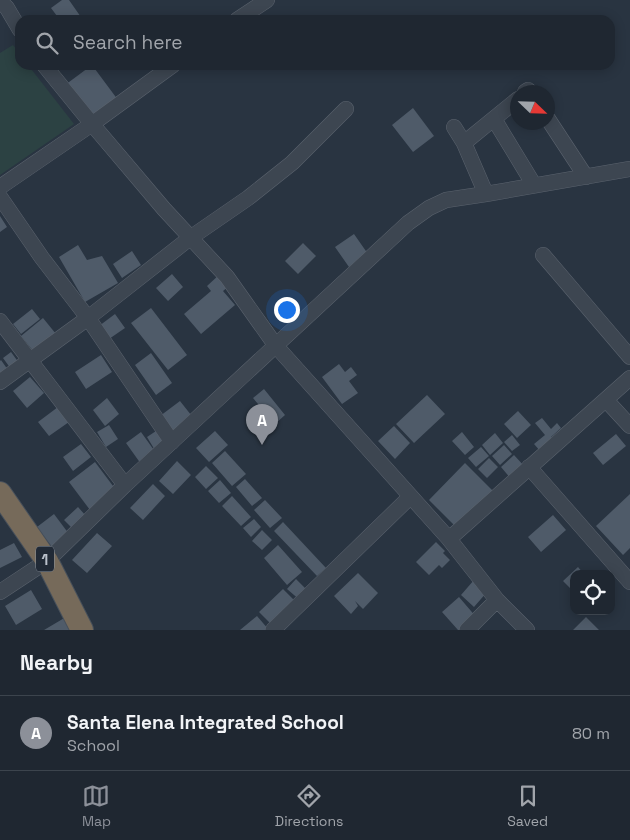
<!DOCTYPE html>
<style>
body{margin:0;font-family:"Space Grotesk",sans-serif;background:#2c333d;color:#f1f3f6}
.controls{position:absolute;right:15px;bottom:15px;display:grid;overflow:hidden;border-radius:10px;box-shadow:0 2px 12px #0003}
.controls button{width:45px;height:45px;display:grid;place-items:center;padding:0;border:0;border-bottom:1px solid #3c444d;background:#1f2731;color:#f1f3f6;font:25px sans-serif}
.compass{position:absolute;left:510px;top:85px;width:45px;height:45px;border-radius:50%;background:#1f2731;box-shadow:0 2px 12px #0003;rotate:113deg}
.you{position:absolute;left:286px;top:309px;width:18px;height:18px;margin:-12px;border:4px solid #fff;border-radius:50%;background:#1a73e8;box-shadow:0 0 0 8px #1a73e833}
.badge{display:grid;place-items:center;width:32px;height:32px;border-radius:50%;background:#8c9099;color:#fff;font-size:16px;font-weight:700}
.pin{position:absolute;translate:-50% -41px;filter:drop-shadow(0 1px 2px #0008)}
.pin::after{content:'';position:absolute;top:26px;width:18px;height:15px;background:inherit;clip-path:polygon(0 0,100% 0,50% 100%)}
.list{margin:0;padding:0;list-style:none}
h2{display:flex;justify-content:space-between;align-items:center;height:65px;margin:0;padding:0 20px;font-size:21px}
h2 small{font-size:16px;font-weight:400;color:#a1a5ab}
.list li{display:grid;grid-template-columns:32px 1fr auto;gap:15px;align-items:center;box-sizing:border-box;height:75px;padding:0 20px;border-top:1px solid #3c444d}
.list b{display:block;font-size:19px;white-space:nowrap}
.list p{margin:0;font-size:16px;white-space:nowrap;color:#a1a5ab}
.list em{font-size:16px;font-style:normal;color:#a1a5ab}
.icon{flex:none;width:28px;height:28px;fill:none;stroke:currentColor;stroke-width:2;stroke-linecap:round;stroke-linejoin:round}
.map{position:relative;flex:none;width:630px;height:630px;overflow:hidden}
.search{position:absolute;background:#1f2731;box-shadow:0 2px 12px #0003;left:15px;right:15px;top:15px;height:55px;display:flex;align-items:center;gap:12px;box-sizing:border-box;padding:0 18px;border-radius:15px;color:#a1a5ab;font-size:19px}
.sheet{height:140px;background:#1f2731}
nav{display:flex;justify-content:space-around;align-items:center;box-sizing:border-box;height:70px;border-top:1px solid #3c444d;background:#1f2731;font-size:14px;color:#a1a5ab}
nav a{display:grid;justify-items:center;gap:2px}
nav .on{color:#8c9099}
.map>svg:first-child{display:block}
.green{fill:#2c4243}
.building{fill:#4f5b69}
.lines{fill:none;stroke-linecap:round;stroke-linejoin:round}
.minor-casing{stroke:#5b636e;stroke-width:16}
.highway-casing{stroke:#47505b;stroke-width:24}
.minor{stroke:#3d4651;stroke-width:15}
.highway{stroke:#766a5a;stroke-width:22}
.labels{text-anchor:middle;dominant-baseline:central;stroke-width:4.5;stroke-linejoin:round;paint-order:stroke}
.shield{fill:#212a36;stroke:#8c949e;stroke-width:1}
.shield-label{font-size:15px;font-weight:bold;fill:#bac1cb}
</style>
<div class="map">
<svg width="630" height="630" viewBox="0 0 630 630">
<rect width="100%" height="100%" fill="#293441"/>
<path class="green" d="M13,45l7,9v11h8l46,59 -74,51v-122z"/>
<path class="building" d="M62,0h7l14,20h-23l-9,-12z
M92,65l26,35 -26,20 -27,-35z
M413,108l21,28 -21,16 -21,-27z
M0,216l7,11 -7,5z
M354,234l14,20 -19,13 -14,-20z
M303,243l13,13 -18,18 -13,-13z
M78,245l9,15 15,-4 16,27 -33,19 -26,-45z
M132,251l9,14 -19,13 -9,-14z
M172,274l11,13 -15,14 -12,-13z
M220,274l9,12 -6,5 12,14 -34,29 -17,-20 27,-23 -4,-5z
M151,308l36,47 -19,15 -37,-47z
M32,309l8,10 -19,15 -8,-10z
M115,314l10,14 -16,11 -10,-13z
M43,318l13,16 -22,18 -13,-16z
M11,352l8,11 -8,6 -8,-11z
M151,353l21,30 -16,12 -21,-30z
M101,355l11,17 -26,17 -11,-17z
M1,360l7,10 -8,6v-15z
M339,364l6,8 6,-5 6,8 -8,6 9,12 -16,11 -20,-27z
M30,377l14,16 -17,15 -14,-17z
M264,389l21,26 -10,9 -22,-26z
M427,395l18,19 -31,29 -18,-19z
M107,398l12,16 -14,12 -12,-16z
M180,401l15,19 -20,16 -15,-20z
M58,407l11,15 -20,14 -11,-14z
M518,411l13,14 -14,13 -13,-14z
M542,418l9,11 6,-6 4,5 -10,9v6l-10,9 -7,-8 11,-9 -10,-12z
M109,425l9,14 -12,8 -9,-15z
M394,426l16,17 -15,16 -17,-18z
M159,429l9,16 -12,7 -9,-15z
M215,431l13,14 -19,17 -13,-14z
M141,432l15,21 -15,11 -15,-21z
M462,432l12,15 -9,8 -13,-14z
M495,433l8,10 -13,12 -8,-10z
M616,434l10,12 -23,19 -10,-12z
M512,435l8,10 -8,6 -8,-9z
M81,444l10,13 -18,14 -10,-14z
M504,445l8,9 -12,11 -8,-9z
M481,447l8,9 -13,11 -8,-9z
M225,451l21,23 -14,12 -20,-23z
M514,455l11,12 -14,12 -10,-12z
M489,458l9,9 -11,11 -9,-9z
M177,461l14,14 -18,19 -14,-13z
M95,462l21,28 -26,20 -21,-28z
M465,463l29,29 -36,37 -29,-29z
M206,466l12,12 -12,11 -11,-12z
M245,479l17,19 -10,8 -16,-19z
M220,480l11,13 -12,10 -11,-12z
M153,484l12,12 -22,24 -13,-12z
M630,494v54l-7,7 -27,-29z
M232,496l19,21 -10,9 -19,-20z
M265,500l17,18 -12,10 -16,-18z
M78,507l8,9 -13,13 -9,-9z
M54,514l15,20 -17,13 -15,-20z
M553,515l13,15 -25,22 -13,-15z
M254,519l7,8 -10,10 -8,-9z
M283,522l43,46 -9,8 -43,-45z
M262,530l10,10 -10,10 -10,-9z
M97,533l15,13 -25,27 -15,-13z
M436,542l9,9 -2,2 7,7 -8,8 -3,-3 -10,10 -13,-13z
M14,543l8,14 -22,11v-18z
M278,545l24,27 -15,13 -23,-27z
M578,567l6,7h-10v18l-11,-11z
M358,573l20,20 -15,16 -8,-8 3,5 -7,8 -17,-18z
M296,579l13,13 -8,9 -14,-12z
M474,580l13,12 -13,15 -13,-12z
M283,589l15,15 -24,23 -15,-15z
M31,590l11,19 -26,16 -11,-19z
M459,597l18,21 -14,12h-5l-16,-18z
M257,616l12,14h-29z
M66,617l7,13h-29z
M586,617l13,13h-26z"/>
<g class="lines">
<g class="minor-casing">
<path id="minor" d="M0,1l7,7 13,22
M237,20l30,-20
M44,65l48,59 72,85 63,68 49,69 173,193 48,61 30,30
M525,92l3,-2 2,2
M494,119l40,66
M548,119l38,58
M454,127l10,16 22,51
M464,143l54,-44
M0,187l92,-63 81,-59
M0,197l42,61 46,60 84,124
M543,255l87,102
M0,321l125,164
M0,382l88,-64 102,-80 58,-40 44,-35 54,-54
M606,400l24,26
M529,467l101,115
M449,539l181,-161
M0,592l47,-31 78,-76 283,-262 21,-15 17,-8 40,-6 144,-25
M273,630l137,-133
M467,630l30,-30"/>
</g>
<g class="highway-casing">
<path id="highway" d="M0,493l47,68 35,69"/>
</g>
<use href="#minor" class="minor"/>
<use href="#highway" class="highway"/>
</g>
<g class="labels">
<rect class="shield" x="36" y="546.5" width="18" height="25" rx="4"/>
<g class="shield-label">
<text x="45" y="559">1</text>
</g>
</g>
</svg>
<div class="controls">
<button><svg class="icon" aria-label="locate" viewBox="0 0 24 24"><circle cx="12" cy="12" r="6"/><path d="M12 2v4M12 18v4M2 12h4M18 12h4"/></svg></button>
</div>
<svg class="compass" viewBox="-18 -18 36 36"><path d="M0-13l5 13h-10z" fill="#e53935"/><path d="M0 13l5-13h-10z" fill="#a1a5ab"/></svg>
<div class="you"></div>
<div class="pin badge" style="left:262px;top:445px">A</div>
<div class="search"><svg class="icon" aria-label="search" viewBox="0 0 24 24"><circle cx="10" cy="10" r="6"/><path d="M15 15l6 6"/></svg>Search here</div>
</div>
<section class="sheet">
<h2>Nearby<small></small></h2>
<ul class="list">
<li><span class="badge">A</span><div><b>Santa Elena Integrated School</b><p>School</p></div><em>80 m</em></li>
</ul>
</section>
<nav>
<a class="on"><svg class="icon" aria-label="map" viewBox="0 0 24 24"><path d="M3 6l6-2 6 2 6-2v14l-6 2-6-2-6 2zM9 4v14M15 6v14"/></svg>Map</a>
<a><svg class="icon" aria-label="directions" viewBox="0 0 24 24"><path d="M12 3l9 9-9 9-9-9zM9 14v-3h6M13 9l2 2-2 2"/></svg>Directions</a>
<a><svg class="icon" aria-label="saved" viewBox="0 0 24 24"><path d="M7 4h10v16l-5-4-5 4z"/></svg>Saved</a>
</nav>
